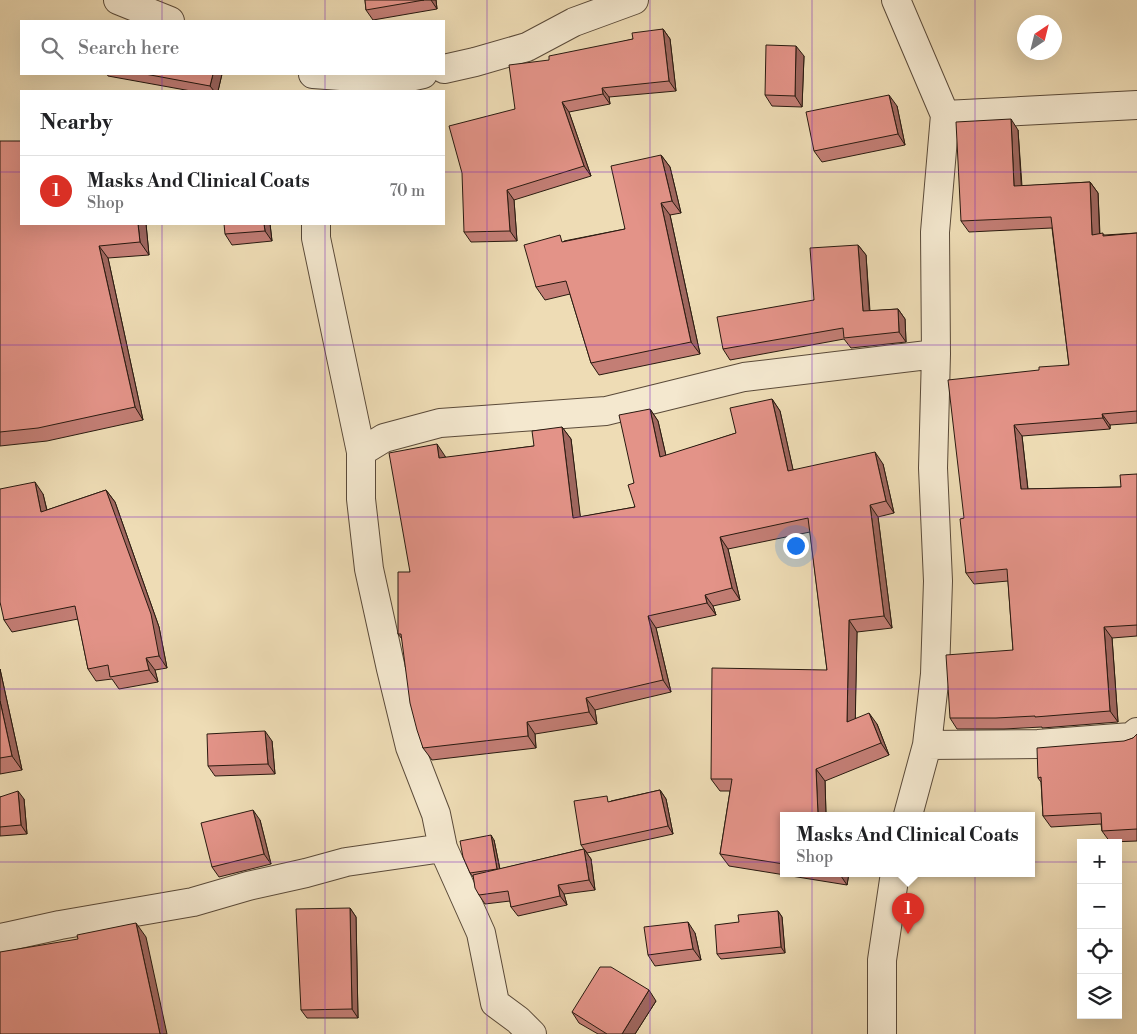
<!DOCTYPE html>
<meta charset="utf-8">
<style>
body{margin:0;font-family:"Libre Bodoni",serif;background:#f2f2f2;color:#202124}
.controls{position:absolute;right:15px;bottom:15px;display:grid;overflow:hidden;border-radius:0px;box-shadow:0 5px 20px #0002}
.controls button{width:45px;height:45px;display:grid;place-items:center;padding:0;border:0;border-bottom:1px solid #e0e0e0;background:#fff;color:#202124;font:25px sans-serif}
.compass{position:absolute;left:1017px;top:15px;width:45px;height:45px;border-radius:50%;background:#fff;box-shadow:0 5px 20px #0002;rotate:35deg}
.you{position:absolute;left:795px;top:545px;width:18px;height:18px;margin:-12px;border:4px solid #fff;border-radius:50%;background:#1a73e8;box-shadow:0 0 0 8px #1a73e833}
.badge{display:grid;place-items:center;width:32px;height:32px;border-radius:50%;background:#d93025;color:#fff;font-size:16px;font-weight:700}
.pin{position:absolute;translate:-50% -41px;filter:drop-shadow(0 1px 2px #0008)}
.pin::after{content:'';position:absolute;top:26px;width:18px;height:15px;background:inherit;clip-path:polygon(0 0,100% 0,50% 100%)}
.popup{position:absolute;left:780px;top:812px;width:255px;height:65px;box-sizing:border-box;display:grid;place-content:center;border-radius:0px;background:#fff;filter:drop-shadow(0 1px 4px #0005);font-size:16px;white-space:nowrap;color:#757577}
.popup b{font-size:19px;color:#202124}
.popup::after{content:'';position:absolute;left:50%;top:100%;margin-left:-10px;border:10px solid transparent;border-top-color:#fff}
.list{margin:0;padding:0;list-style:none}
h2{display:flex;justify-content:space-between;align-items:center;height:65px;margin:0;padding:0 20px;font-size:21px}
h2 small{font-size:16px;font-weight:400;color:#757577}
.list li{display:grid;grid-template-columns:32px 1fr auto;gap:15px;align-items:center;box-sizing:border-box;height:70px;padding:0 20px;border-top:1px solid #e0e0e0}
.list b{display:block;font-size:19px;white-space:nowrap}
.list p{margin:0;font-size:16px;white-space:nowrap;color:#757577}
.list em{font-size:16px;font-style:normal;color:#757577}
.icon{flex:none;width:28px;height:28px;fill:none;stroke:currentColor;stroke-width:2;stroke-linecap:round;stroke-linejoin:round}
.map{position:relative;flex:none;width:1137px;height:1034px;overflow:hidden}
.search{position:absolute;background:#fff;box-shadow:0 5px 20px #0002;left:20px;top:20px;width:425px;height:55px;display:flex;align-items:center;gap:12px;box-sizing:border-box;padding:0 18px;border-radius:0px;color:#757577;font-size:19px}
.panel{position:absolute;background:#fff;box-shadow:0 5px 20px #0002;left:20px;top:90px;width:425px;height:135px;border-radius:0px}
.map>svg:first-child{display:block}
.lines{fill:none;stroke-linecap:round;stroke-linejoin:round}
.minor-casing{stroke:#5a4a39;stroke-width:30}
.minor{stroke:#f4e8cf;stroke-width:28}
.wall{fill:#c37e75;stroke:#291a10}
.shaded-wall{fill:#9f675f;stroke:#291a10}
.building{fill:#e39388;stroke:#291a10}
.grid{fill:none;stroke:#7b2cbf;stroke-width:1;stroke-opacity:0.55}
</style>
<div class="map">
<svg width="1137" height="1034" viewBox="0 0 1137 1034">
<rect width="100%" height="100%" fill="#eedcb5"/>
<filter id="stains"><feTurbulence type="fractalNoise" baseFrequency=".004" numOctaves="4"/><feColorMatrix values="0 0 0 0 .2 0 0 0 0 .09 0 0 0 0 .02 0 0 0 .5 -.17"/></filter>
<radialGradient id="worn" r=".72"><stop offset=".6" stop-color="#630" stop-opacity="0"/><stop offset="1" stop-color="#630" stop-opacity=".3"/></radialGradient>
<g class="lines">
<g class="minor-casing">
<path id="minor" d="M118,0l52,21
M896,0l49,115 -10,117 1,122 -3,114 5,113 -3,93 -8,71 -19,70
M444,69l31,-7 52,-15 47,-25 60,-22
M313,74l83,6 27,-6
M945,115l192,-10
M316,224v14l45,214
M927,745l111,-1 93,-7 6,-5
M443,848l-7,-34 -26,-67 -19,-78 -22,-100 -8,-70v-47l23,-14 56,-15 166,-12 138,-34 192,-23
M0,938l10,-2 50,-11 133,-23 55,-16 58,-13 40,-11 97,-14 38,85 14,70 23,17 14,14
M882,1034v-74l13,-87"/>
</g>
<use href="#minor" class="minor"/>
</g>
<path class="wall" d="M365,0h71l1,9 -64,11 -7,-10z
M663,29l7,10 6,52 -67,6 1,7 -41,8 22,64 -77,24 3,41 -46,1 -7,-10 51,-123 34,-49 84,-21z
M804,56l-2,51 -30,-1 -7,-11z
M107,74h115l-4,17h-27l-83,-15z
M897,106l8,39 -83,17 -8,-11z
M1018,130l4,56 68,-4 8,11 2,41 5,1 32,-2v190l-27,2v4l-88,7 6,53 93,-2 16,-13v162l-25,2 6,84 -76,6v-1l-38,2h-47l-7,-11 63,-68 -5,-69 -34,3 -8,-11 -2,-55 75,-148 30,-5 -17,-137 -83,4 -8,-11z
M0,141l21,83h125l3,31 -41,3 35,162 -96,21 -47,5z
M661,155l9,12 11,46 -11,2 30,139 -101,21 -8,-12 -21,-69 -25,6 -9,-13 28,-46 61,-12z
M270,224l2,17 -40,4 -7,-11z
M858,245l8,10 4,56 28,-2 7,10 1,23 -55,6 -7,-9 -114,21 -7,-11 91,-49z
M772,399l8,12 13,59 90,-6 11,49 -16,4 14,111 -35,4 -2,86 22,6 12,31 -64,26 1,34h-42v58h65l-2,12 -118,-19 -9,-12 10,-63h-10l-9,-12 116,-109 -17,-138 -82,17 12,51 -27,6 3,9 -60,13 15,64 -76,18 2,14 -62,10 1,14 -104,12 -9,-12 -21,-109 -4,-5 12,-62 35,-116v2l89,-12 28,-19 9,12 9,78 55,-10 -1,-24 16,-74 8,12 8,35 70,-23z
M106,490l9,12 44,125 8,41 -12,2 3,12 -39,7 -7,-10 -16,2 -8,-12 -10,-50 -66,13 -8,-12 39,-126 4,16z
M0,669l22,101 -22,4z
M1137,734v107l-27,1 -8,-11 -1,-7 -50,3 -8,-11 -2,-34 -3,-4 95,-40z
M272,741l3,33 -60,2 -7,-10z
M660,790l6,9 7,35 -86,19 -6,-8 30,-44z
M0,797l24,2 3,35 -27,2z
M260,820l11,44 -52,13 -7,-10z
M494,840l6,29 84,-20 7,10 4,31 -31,4 3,11 -49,11 -7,-9 -1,-6 -25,3 -6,-9 -5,-17 -4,-5z
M350,908l6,9 2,101h-51l-6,-8z
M778,911l4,6 3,36 -64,6 -4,-5 22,-32z
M695,933l6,27 -46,6 -7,-11z
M656,1001l-21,33h-37l-19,-11 -7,-11z"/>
<path class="shaded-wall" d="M431,0h5l1,9z
M663,29l7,10 6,52 -7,-10z
M796,46l8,10 -2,51 -7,-11z
M213,74h9l-4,17h-4l-4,-5z
M602,88l7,9 1,7 -7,-10z
M889,95l8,11 8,39 -7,-11z
M562,102l7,10 22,64 -7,-10z
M1011,119l7,11 4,67 -8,-11z
M661,155l9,12 11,46 -9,-12z
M1090,182l8,11 2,53 -8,-11z
M507,190l7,10 3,41 -7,-10z
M661,203l9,12 30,139 -9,-12z
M138,224h8l3,31 -9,-13z
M264,224h6l2,17 -7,-10z
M858,245l8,10 4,66 -7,-10z
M99,246l9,12 35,162 -8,-13z
M898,309l7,10 1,23 -7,-10z
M772,399l8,12 16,72 -8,-12z
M650,409l8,12 11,48 -9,-12z
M1102,414l8,11v4l-7,-11z
M1014,425l8,11 7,64 -8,-11z
M562,427l9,12 11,91 -9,-12z
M437,444l8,12 2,14 -8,-12z
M875,452l8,12 11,49 -8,-12z
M35,482l8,12 7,30 -9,-12z
M106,490l9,12 44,125 8,41 -8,-12z
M870,505l8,12 14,111 -8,-12z
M720,537l8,12 12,51 -8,-12z
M705,595l8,11 3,9 -9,-12z
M648,616l8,12 15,64 -8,-12z
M849,620l8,12 -2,102 -8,-12z
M1104,627l8,11 6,84 -8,-11z
M146,658l9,12 3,12 -9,-12z
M0,669l22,101 -10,-14 -12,-55z
M586,698l9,12 2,14 -8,-12z
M869,713l8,11 12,31 -8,-12z
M527,722l8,12 1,14 -8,-12z
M265,731l7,10 3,33 -7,-10z
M816,769l9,12 1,34 -8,-1z
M660,790l6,9 7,35 -5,-8z
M18,791l6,8 3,35 -6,-9z
M253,810l7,10 11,44 -7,-10z
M491,835l3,5 7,35 -4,-6z
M584,849l7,10 4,31 -6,-10z
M839,873h10l-2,12z
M558,885l6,9 3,11 -7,-9z
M350,908l6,9 2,101 -6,-9z
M778,911l4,6 3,36 -4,-6z
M688,922l7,11 6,27 -8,-11z
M136,923l10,14 21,97h-7z
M649,990l7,11 -21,33h-13z"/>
<path class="building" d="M365,0h59l-58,10z
M663,29l6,52 -67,7 1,6 -41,8 22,64 -77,24 3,41 -46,1 -2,-59 -13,-47 66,-17 -6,-44 40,-5v-4l84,-17 -1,-6z
M766,45l30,1 -1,50 -30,-1z
M145,74h68l-3,12z
M889,95l9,39 -84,17 -8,-39z
M1011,119l3,67 76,-4 2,53 11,-2v3l34,-3v178l-35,3 1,4 -89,7 7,64 100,-2 -1,-12 17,-1v151l-33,2 6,84 -75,6v-1l-39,2h-46l-4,-63 67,-5 -6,-81 -41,4 -6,-54 4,-1 -16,-138 91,-10v-3l30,-2 -18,-148 -90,4 -5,-99z
M0,141h21v83h117l2,18 -41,4 36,161 -97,21 -38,4z
M661,155l11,46 -11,2 30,139 -100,21 -25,-82 -30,6 -12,-42 36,-10 2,7 63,-13 -14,-63z
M224,224h40l1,7 -40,3z
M858,245l5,66 35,-2 1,23 -55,6 -1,-10 -120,21 -6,-32 97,-17 -4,-52z
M772,399l16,72 87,-19 11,49 -16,4 14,111 -35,4 -2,102 22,-9 12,30 -65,26 2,45 10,1h-44v49l-64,-10 12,-75h-21l1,-111 115,2 -19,-152 -88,19 12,51 -27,7 2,8 -59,13 15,64 -77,18 3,14 -62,10 1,14 -105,12 -6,-18 -7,-27 -9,-69h-3v-62h12l-21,-119 48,-9 2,14 95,-12 -2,-15 30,-4 11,91 62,-11 -7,-22 6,-2 -15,-68 31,-6 10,48 76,-24 -6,-25z
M35,482l6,30 65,-22 45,124 8,42 -13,2 3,12 -39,7 -2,-12 -20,4 -13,-63 -71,14 -4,-18v-113z
M0,701l12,55 -12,2z
M265,731l3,33 -60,2 -1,-32z
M1137,734v95l-35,2 -1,-18 -58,3 -2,-39 -3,1 -1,-30 87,-7 9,-3z
M660,790l8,36 -87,19 -7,-44 33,-5 1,6z
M18,791l3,34 -21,2v-30z
M253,810l11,44 -52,13 -11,-44z
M491,835l6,34 -27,4 -7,-16 -3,-16z
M584,849l5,31 -31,5 2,11 -49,11 -3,-16 -29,4 -4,-7 -2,-13z
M350,908l2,101 -51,1 -5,-101z
M778,911l3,36 -64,7 -2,-29 24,-3 -1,-7z
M688,922l5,27 -45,6 -4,-28z
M136,923l24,111h-160v-82l78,-13 -1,-4z
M600,967h11l38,23 -27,44h-15l-35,-22z"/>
<path class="grid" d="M162,0v21M325,0v21M487,0v1034M650,0v1034M812,0v1034M975,0v1034M162,74v17M325,74v17M0,172h21M444,172h693M162,224v810M325,224v810M0,345h1137M0,517h1137M0,689h1137M0,862h1081M1118,862h19"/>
<rect width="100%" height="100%" filter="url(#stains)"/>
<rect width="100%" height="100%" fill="url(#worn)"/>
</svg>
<div class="controls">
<button>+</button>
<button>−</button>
<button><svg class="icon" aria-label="locate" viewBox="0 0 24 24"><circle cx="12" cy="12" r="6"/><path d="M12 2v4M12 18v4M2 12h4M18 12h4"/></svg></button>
<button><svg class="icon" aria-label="layers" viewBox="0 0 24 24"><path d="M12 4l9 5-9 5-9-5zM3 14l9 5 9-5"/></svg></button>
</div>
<svg class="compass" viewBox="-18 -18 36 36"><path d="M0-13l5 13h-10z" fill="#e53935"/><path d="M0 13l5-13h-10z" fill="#757577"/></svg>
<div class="you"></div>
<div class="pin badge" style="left:908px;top:934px">1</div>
<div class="popup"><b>Masks And Clinical Coats</b>Shop</div>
<div class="search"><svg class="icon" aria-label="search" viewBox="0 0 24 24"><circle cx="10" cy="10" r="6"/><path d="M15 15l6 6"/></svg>Search here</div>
<section class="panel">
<h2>Nearby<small></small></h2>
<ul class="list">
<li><span class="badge">1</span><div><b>Masks And Clinical Coats</b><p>Shop</p></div><em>70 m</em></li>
</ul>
</section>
</div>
